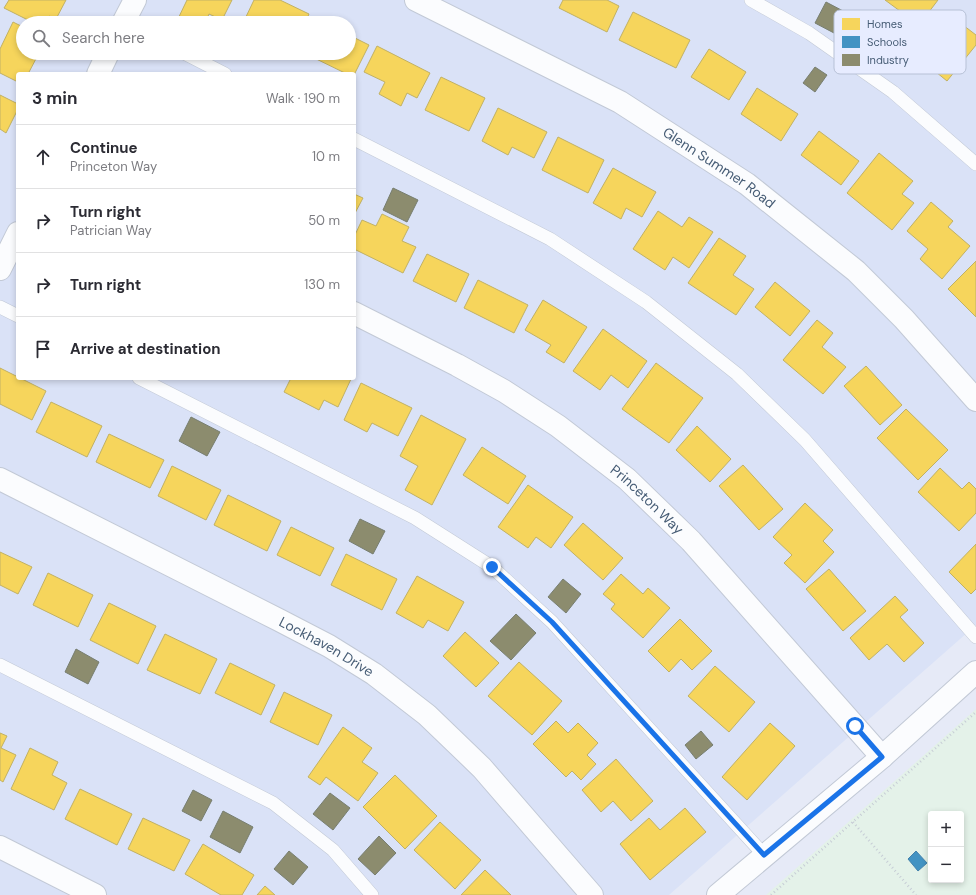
<!DOCTYPE html>
<meta charset="utf-8">
<style>
body{margin:0;font-family:"DM Sans",sans-serif;background:#f2f2f3;color:#2b2b33}
.controls{position:absolute;right:12px;bottom:12px;display:grid;overflow:hidden;border-radius:4px;box-shadow:0 2px 6px #0003}
.controls button{width:36px;height:36px;display:grid;place-items:center;padding:0;border:0;border-bottom:1px solid #e1e1e2;background:#fff;color:#2b2b33;font:20px sans-serif}
.stop{position:absolute;width:12px;height:12px;margin:-9px;border:3px solid #1a73e8;border-radius:50%;background:#fff}
.stop.end{background:#1a73e8;border-color:#fff;box-shadow:0 1px 4px #0008}
.list{margin:0;padding:0;list-style:none}
h2{display:flex;justify-content:space-between;align-items:center;height:52px;margin:0;padding:0 16px;font-size:17px}
h2 small{font-size:13px;font-weight:400;color:#7c7c81}
.list li{display:grid;grid-template-columns:26px 1fr auto;gap:12px;align-items:center;box-sizing:border-box;height:64px;padding:0 16px;border-top:1px solid #e1e1e2}
.list b{display:block;font-size:15px;white-space:nowrap}
.list p{margin:0;font-size:13px;white-space:nowrap;color:#7c7c81}
.list em{font-size:13px;font-style:normal;color:#7c7c81}
.icon{flex:none;width:22px;height:22px;fill:none;stroke:currentColor;stroke-width:2;stroke-linecap:round;stroke-linejoin:round}
.map{position:relative;flex:none;width:976px;height:895px;overflow:hidden}
.search{position:absolute;background:#fff;box-shadow:0 2px 6px #0003;left:16px;top:16px;width:340px;height:44px;display:flex;align-items:center;gap:10px;box-sizing:border-box;padding:0 14px;border-radius:22px;color:#7c7c81;font-size:15px}
.panel{position:absolute;background:#fff;box-shadow:0 2px 6px #0003;left:16px;top:72px;width:340px;height:308px;border-radius:4px}
.map>svg:first-child{display:block}
.residential{fill:#dae2f7;fill-rule:evenodd}
.education{fill:#e4f2e9;fill-rule:evenodd}
.homes{fill:#f6d55c;stroke:#c1b164}
.schools{fill:#4393c3;stroke:#4482ac}
.industry{fill:#8c8c6e;stroke:#777e70}
.lines{fill:none;stroke-linecap:round;stroke-linejoin:round}
.lane-casing{stroke:#c2c9d6;stroke-width:14}
.street-casing{stroke:#c2c9d6;stroke-width:24}
.path{stroke:#c6ccd5;stroke-width:2.5;stroke-dasharray:1 3;stroke-linecap:butt}
.lane{stroke:#fbfcfe;stroke-width:13}
.street{stroke:#fbfcfe;stroke-width:22}
.route{stroke:#1a73e8;stroke-width:5}
.labels{text-anchor:middle;dominant-baseline:central;stroke-width:4;stroke-linejoin:round;paint-order:stroke}
.street-label{font-size:14px;fill:#465c75;stroke:#e7ecff}
.key{fill:#e7ecff;stroke:#b7c1d6;stroke-width:1}
.key-label{font-size:11px;fill:#465c75}
</style>
<div class="map">
<svg width="976" height="895" viewBox="0 0 976 895">
<rect width="100%" height="100%" fill="#e6eaf7"/>
<path class="residential" d="M0,0h976v625l-307,270h-669zM23,23h326v30h-326zM18,74h336v304h-336z"/>
<path class="education" d="M976,709v186h-210zM931,814h30v66h-30z"/>
<path class="homes" d="M9,0h57l-10,19 -7,-3 -3,7h-12l-30,-15z
M187,0h45l-10,20 -13,-6 -4,9h-29z
M254,0h26l29,14 -4,9h-56l-5,-2z
M563,0h44l12,6 -12,26 -48,-24z
M885,0h53l-19,25z
M633,12l57,28 -14,28 -57,-28z
M13,22l10,5v26h16l-11,21h-10v8l-18,-9v-24z
M959,22l17,13v10l-29,36 -38,-31 16,-19 17,13z
M349,35l20,10 -15,30 -7,-1 -43,-21h45z
M377,46l53,27 -13,25 -10,-5 -6,13 -22,-12 6,-12 -21,-10z
M709,49l37,23 -17,28 -38,-23z
M441,77l44,21 -16,33 -44,-21z
M757,88l41,26 -17,27 -40,-27z
M0,95l18,9v5l-12,24 -6,-4z
M498,108l49,24 -13,26 -22,-11 -4,8 -26,-14z
M819,131l40,30 -18,24 -40,-30z
M558,137l46,23 -16,33 -46,-23z
M879,153l34,28 -11,13 12,9 -22,27 -45,-37z
M613,168l43,24 -14,25 -16,-9 -5,11 -28,-16z
M354,194l9,4 -9,17z
M931,202l22,19 -5,6 22,19 -28,33 -22,-20 8,-10 -21,-18z
M658,211l24,16 7,-10 24,15 -24,36 -16,-11 -8,13 -32,-21z
M382,214l27,13 -7,14 14,6 -13,26 -49,-24v-12l8,-17 14,6z
M719,238l27,18 -13,19 21,14 -18,26 -48,-32z
M427,254l42,20 -13,28 -43,-21z
M976,261v56l-28,-28z
M478,280l50,25 -14,28 -50,-25z
M775,282l35,29 -20,25 -35,-29z
M543,300l44,27 -23,36 -18,-11 5,-7 -26,-15z
M817,320l16,13 -11,14 24,20 -23,27 -40,-34z
M603,329l44,32 -19,27 -17,-13 -11,15 -27,-19z
M656,363l47,35 -34,45 -47,-34z
M866,366l36,39 -22,20 -36,-39z
M0,368l46,23 -14,29 -32,-16z
M291,378h57l3,1 -13,28 -14,-7 -5,10 -35,-18z
M361,383l51,25 -14,28 -26,-13 -5,9 -23,-12z
M51,402l51,24 -15,31 -51,-25z
M906,409l42,41 -30,30 -41,-42z
M421,415l45,24 -34,66 -27,-15 13,-24 -18,-10z
M697,426l34,33 -21,23 -34,-32z
M109,434l55,26 -14,28 -54,-26z
M482,447l44,29 -18,28 -45,-29z
M743,465l40,44 -24,21 -40,-44z
M172,466l49,24 -15,30 -48,-24z
M940,468l22,21 7,-7 7,7v24l-17,18 -41,-39z
M528,485l45,32 -22,31 -15,-11 -8,11 -30,-21z
M228,495l53,26 -14,30 -53,-26z
M805,503l28,27 -10,11 11,11 -29,31 -21,-20 8,-8 -19,-18z
M583,523l40,35 -20,22 -39,-35z
M291,527l43,21 -14,28 -43,-21z
M976,544v45l-5,5 -22,-22z
M0,552l32,15 -14,27 -18,-9z
M346,554l51,25 -15,31 -51,-25z
M829,569l37,42 -23,20 -37,-42z
M48,573l45,22 -15,32 -45,-22z
M621,574l22,20 5,-6 22,20 -27,30 -32,-29 4,-5 -12,-10z
M417,576l47,26 -16,29 -20,-11 -5,8 -27,-15z
M895,596l13,14 -8,7 24,26 -20,19 -17,-18 -18,16 -19,-22z
M109,603l47,23 -18,38 -48,-24z
M680,619l32,32 -20,19 -11,-11 -12,13 -21,-21z
M465,632l34,31 -23,24 -33,-31z
M165,634l52,25 -17,35 -53,-24z
M519,662l43,39 -30,34 -44,-39z
M230,663l45,22 -14,30 -46,-22z
M715,666l40,36 -26,30 -41,-36z
M284,692l48,23 -14,30 -48,-23z
M556,721l12,12 10,-10 20,20 -11,12 9,9 -15,16 -9,-9 -6,6 -33,-33z
M770,723l25,23 -48,54 -25,-23z
M343,727l29,21 -10,14 16,11 -20,28 -32,-24 -6,8 -12,-8z
M0,733l7,3 -6,12 15,7 -13,27 -3,-2z
M30,748l28,14 -6,13 15,8 -13,27 -43,-21z
M616,759l37,42 -22,20 -18,-20 -12,11 -19,-22z
M395,775l42,41 -32,33 -42,-42z
M80,789l52,25 -15,31 -52,-26z
M685,808l21,24 -56,48 -30,-36 29,-26 11,12z
M143,818l47,22 -16,31 -46,-22z
M440,822l41,38 -26,29 -41,-39z
M203,844l51,31 -12,20h-21l-36,-21z
M485,870l26,25h-50z
M265,886l10,9h-18z"/>
<path class="schools" d="M916,851l11,12 -9,8 -10,-12z"/>
<path class="industry" d="M826,2l19,10 -11,21 -19,-10z
M815,67l12,8 -12,17 -12,-9z
M393,188l25,12 -11,22 -24,-12z
M191,417l29,15 -13,24 -28,-15z
M360,519l25,12 -12,23 -24,-13z
M563,579l18,15 -15,19 -18,-16z
M516,614l20,19 -25,27 -21,-19z
M76,649l23,13 -11,22 -23,-12z
M701,731l12,14 -17,14 -11,-14z
M193,790l19,10 -11,21 -19,-10z
M330,793l20,15 -17,22 -20,-16z
M223,811l30,16 -13,26 -30,-16z
M379,836l17,17 -21,22 -17,-16z
M289,851l19,16 -15,18 -19,-16z"/>
<g class="lines">
<g class="lane-casing">
<path id="lane" d="M751,0l58,33 84,59 83,72
M184,53l41,21
M354,139l196,100 96,63 91,72 68,66 171,197
M0,307l18,9
M139,378l276,140 77,49 60,55 212,233
M0,665l273,138 60,47 39,45"/>
</g>
<g class="street-casing">
<g id="street">
<path id="s1" d="M416,0l204,102 127,82 109,87 48,48 72,81"/>
<path d="M123,23l12,-23"/>
<path d="M98,74l10,-21"/>
<path d="M0,269l18,-36"/>
<path id="s2" d="M354,313l103,52 47,26 54,35 69,53 64,62 191,216"/>
<path id="s3" d="M0,479l279,141 50,26 45,28 53,41 55,53 110,127"/>
<path d="M0,847l95,48"/>
<path d="M718,895l164,-138 94,-85"/>
</g>
</g>
<path class="path" d="M853,822l63,73
M771,895l205,-183"/>
<use href="#lane" class="lane"/>
<use href="#street" class="street"/>
</g>
<g class="lines">
<path class="route" d="M492,567l60,55 212,233 118,-98 -27,-31"/>
</g>
<g class="labels">
<g class="street-label">
<text stroke="none"><textPath href="#s1" startOffset="347">Glenn Summer Road</textPath></text>
<text stroke="none"><textPath href="#s2" startOffset="349">Princeton Way</textPath></text>
<text stroke="none"><textPath href="#s3" startOffset="367">Lockhaven Drive</textPath></text>
</g>
</g>
<rect x="834" y="10" width="132" height="64" rx="6" class="key"/>
<rect x="842" y="18" width="18" height="12" fill="#f6d55c"/>
<rect x="842" y="36" width="18" height="12" fill="#4393c3"/>
<rect x="842" y="54" width="18" height="12" fill="#8c8c6e"/>
<g class="key-label">
<text x="867" y="28">Homes</text>
<text x="867" y="46">Schools</text>
<text x="867" y="64">Industry</text>
</g>
</svg>
<div class="controls">
<button>+</button>
<button>−</button>
</div>
<div class="stop" style="left:855px;top:726px"></div>
<div class="stop end" style="left:492px;top:567px"></div>
<div class="search"><svg class="icon" aria-label="search" viewBox="0 0 24 24"><circle cx="10" cy="10" r="6"/><path d="M15 15l6 6"/></svg>Search here</div>
<section class="panel">
<h2>3 min<small>Walk · 190 m</small></h2>
<ul class="list">
<li><svg class="icon" aria-label="ahead" viewBox="0 0 24 24"><path d="M12 20V5M6 11l6-6 6 6"/></svg><div><b>Continue</b><p>Princeton Way</p></div><em>10 m</em></li>
<li><svg class="icon" aria-label="right" viewBox="0 0 24 24"><path d="M7 20v-9h11M14 6l5 5-5 5"/></svg><div><b>Turn right</b><p>Patrician Way</p></div><em>50 m</em></li>
<li><svg class="icon" aria-label="right" viewBox="0 0 24 24"><path d="M7 20v-9h11M14 6l5 5-5 5"/></svg><div><b>Turn right</b></div><em>130 m</em></li>
<li><svg class="icon" aria-label="arrive" viewBox="0 0 24 24"><path d="M6 21V4h12l-3 4 3 4H6"/></svg><div><b>Arrive at destination</b></div></li>
</ul>
</section>
</div>
